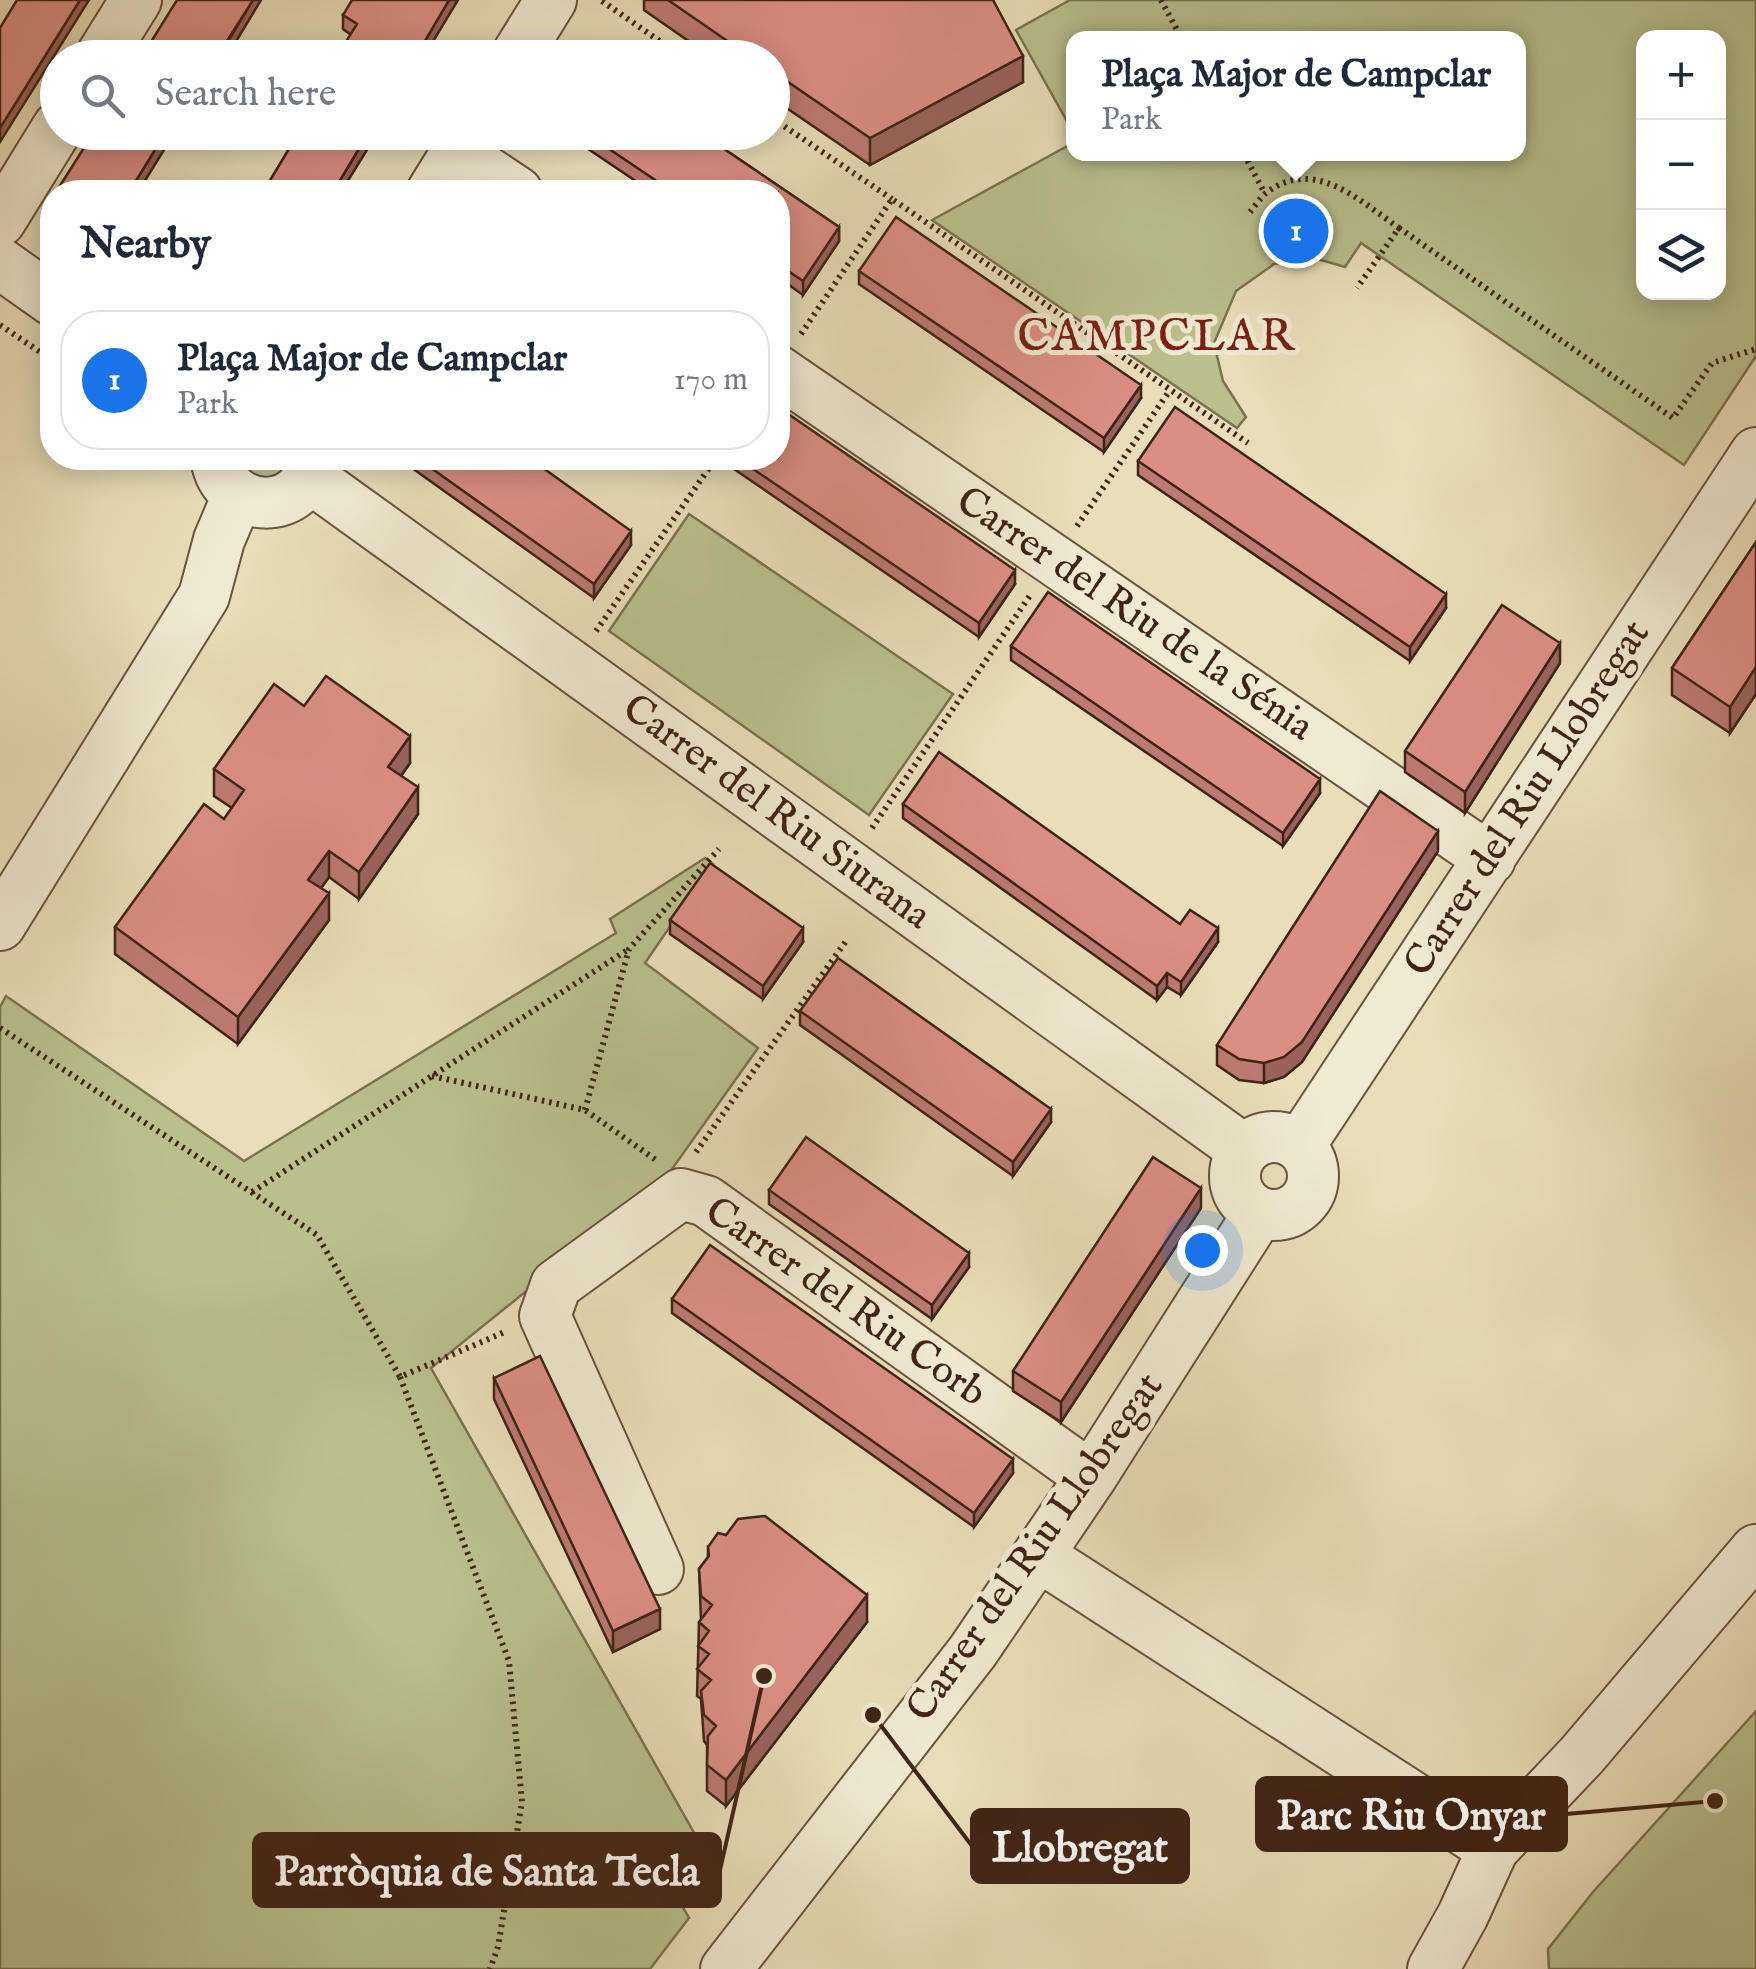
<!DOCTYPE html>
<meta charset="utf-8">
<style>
body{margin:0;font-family:"IM FELL English",serif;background:#f2f2f3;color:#1f2937}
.controls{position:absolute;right:30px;top:30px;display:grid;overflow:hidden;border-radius:20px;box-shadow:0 5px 25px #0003}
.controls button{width:90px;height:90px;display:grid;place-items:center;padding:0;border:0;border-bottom:2px solid #e0e1e3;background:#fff;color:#1f2937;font:50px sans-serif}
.you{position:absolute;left:1202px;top:1250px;width:35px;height:35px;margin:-25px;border:8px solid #fff;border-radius:50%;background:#1a73e8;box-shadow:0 0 0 15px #1a73e833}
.badge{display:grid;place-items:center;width:65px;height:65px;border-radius:50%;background:#1a73e8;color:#fff;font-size:32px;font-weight:700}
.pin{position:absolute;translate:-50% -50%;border:5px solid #fff;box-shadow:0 2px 10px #0006}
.popup{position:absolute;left:1066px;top:31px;width:460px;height:130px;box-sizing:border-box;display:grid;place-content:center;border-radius:20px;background:#fff;filter:drop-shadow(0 2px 8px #0005);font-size:32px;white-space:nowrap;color:#747a83}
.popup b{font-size:38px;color:#1f2937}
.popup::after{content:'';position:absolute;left:50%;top:100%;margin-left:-20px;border:20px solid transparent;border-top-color:#fff}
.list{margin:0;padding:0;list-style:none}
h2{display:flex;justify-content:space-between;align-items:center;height:130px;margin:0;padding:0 40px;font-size:42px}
h2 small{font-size:32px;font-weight:400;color:#747a83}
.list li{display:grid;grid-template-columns:65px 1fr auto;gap:30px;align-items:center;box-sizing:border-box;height:140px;margin:0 20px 20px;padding:0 20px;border:2px solid #e0e1e3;border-radius:40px}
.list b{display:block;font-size:38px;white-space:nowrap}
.list p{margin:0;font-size:32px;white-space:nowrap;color:#747a83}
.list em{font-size:32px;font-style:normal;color:#747a83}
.icon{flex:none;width:55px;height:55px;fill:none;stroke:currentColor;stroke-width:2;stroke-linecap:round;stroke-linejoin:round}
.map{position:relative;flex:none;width:1756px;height:1969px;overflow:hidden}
.search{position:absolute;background:#fff;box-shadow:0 5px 25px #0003;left:40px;top:40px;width:750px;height:110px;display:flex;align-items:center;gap:25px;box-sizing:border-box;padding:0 35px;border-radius:55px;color:#747a83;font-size:38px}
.panel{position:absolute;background:#fff;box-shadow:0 5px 25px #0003;left:40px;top:180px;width:750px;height:290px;border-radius:40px}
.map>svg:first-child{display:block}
.green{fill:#b9c08e;stroke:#7c7252;stroke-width:2.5;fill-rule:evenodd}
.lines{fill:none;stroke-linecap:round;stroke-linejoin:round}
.minor-casing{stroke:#6a523e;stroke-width:54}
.path{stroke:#3f2315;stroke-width:6;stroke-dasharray:2.5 5;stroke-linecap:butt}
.minor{stroke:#f1ead2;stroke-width:50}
.wall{fill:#bc7a72;stroke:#3f2315;stroke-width:2.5}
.shaded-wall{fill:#99635c;stroke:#3f2315;stroke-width:2.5}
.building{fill:#db8e84;stroke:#3f2315;stroke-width:2.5}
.labels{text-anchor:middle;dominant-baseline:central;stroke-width:10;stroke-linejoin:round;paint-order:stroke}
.street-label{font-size:40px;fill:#3f2315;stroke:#f1ead2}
.quarter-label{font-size:45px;letter-spacing:2.5px;fill:#7a1f14;stroke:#f1ead2}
.leader{fill:none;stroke:#3f2315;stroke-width:4}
.callout-dot{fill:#3f2315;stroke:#f1ead2;stroke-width:4}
.callout{fill:#3f2315;stroke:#3f2315;stroke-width:4}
.callout-label{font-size:42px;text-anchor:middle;font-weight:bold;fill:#fff}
</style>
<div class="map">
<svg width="1756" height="1969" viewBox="0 0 1756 1969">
<rect width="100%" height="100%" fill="#e9deb9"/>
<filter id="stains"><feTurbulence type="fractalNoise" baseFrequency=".002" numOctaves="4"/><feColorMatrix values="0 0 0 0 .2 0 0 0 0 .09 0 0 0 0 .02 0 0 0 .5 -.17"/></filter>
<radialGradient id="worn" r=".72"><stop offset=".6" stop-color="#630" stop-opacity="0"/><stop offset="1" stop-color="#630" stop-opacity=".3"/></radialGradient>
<path class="green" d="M1070,0h686v356l-72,109 -323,-222 -16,24 -34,-10 -37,7 -38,27 -22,52 9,38 23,36 -9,11 -305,-208 141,-77 1,11h444v-115h-444l-1,93 -57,-102zM1644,38h74v254h-74z
M238,458h56l-10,18 -26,6z
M689,514l264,180 -84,121 -260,-184z
M705,858l8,6 -68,99 113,85 -93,131 -234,189 275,486 -30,41 13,23 -39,51h-650v-962l6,-11 238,165 372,-228 -6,-14z
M1756,1711v258h-207l-1,-20 45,-57z"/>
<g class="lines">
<g class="minor-casing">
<path id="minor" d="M100,58l36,-58
M515,58l36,-58
M457,152l60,40
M432,192l37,-60
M0,221l58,-94
M0,263l52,37
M778,371l712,488
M216,458c9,59 90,60 98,0
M308,476l936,674
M0,925l204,-329 15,-56 19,-45
M1235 1176a39 39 0 1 1 78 0a39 39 0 1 1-78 0Z
M1300,1145l456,-692
M1039,1556l454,293
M658,1569l-113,-253 11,-31 125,-91 25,7 385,276
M726,1969l247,-318 118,-174 168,-264
M1433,1969l30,-54 30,-66 89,-94 174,-205"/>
</g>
<path class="path" d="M1161,0l21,39
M602,1l82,57
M772,118l120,81
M1244,154l21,40
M381,192l8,-12
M1250,212c5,-6 10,-14 16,-19 48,-37 94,8 133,35l-42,60
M1399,228l274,190 39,-55 44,-14
M0,325l52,35
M801,334l91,-135 356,244
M1077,526l93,-136
M596,631l120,-173
M872,828l159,-234
M0,1028l317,207 83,142 107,-46
M432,1076l153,34 71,50
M585,1110l44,-161 90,-100
M696,1152l150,-211
M252,1192l377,-243
M400,1377l109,284 13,141 -24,145 -8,22"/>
<use href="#minor" class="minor"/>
</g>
<path class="wall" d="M644,0h349l30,82 -153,83 -98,-67v-40h-59l-69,-48z
M343,15l80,43 -73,-24 -7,-5z
M563,132h136l140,95v14l-36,54 -25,-18v-85h-126z
M859,271l282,127 -37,54 -245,-168z
M398,458h131l102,87 -37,53z
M734,458h44l237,126 -36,53 -245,-168z
M1138,461l308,147 -36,53 -272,-186z
M1756,542v152l-26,39 -58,-38v-27z
M1011,646l309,147 -37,53 -272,-186z
M1560,663l-95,150 -60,-41v-21z
M304,706l106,57 -9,13 17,38 -59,85 -30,-22 -8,11 8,32 -91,124 -123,-90v-27l109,-108 8,-11 -18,-12v-27z
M903,804l277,120 38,18 -37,53 -14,-8 -10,13 -254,-182z
M1438,851l-136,211 -18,15 -20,6 -25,-3 -22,-15v-20z
M670,920l133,22 -40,57 -93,-65z
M800,1011l251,111 -38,54 -213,-151z
M769,1190l200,77 -37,52 -163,-115z
M1201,1208l-140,214 -48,-31v-20z
M672,1299l341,174 -39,54 -302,-214z
M494,1378l166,251 -47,23 -119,-253z
M708,1547l159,75 -141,184 -19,-15v-46l-3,-4 -3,-42 -4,-3 2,-74 2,-2 -2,-51 9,-12z"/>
<path class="shaded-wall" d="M80,0h9l-89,142v-14z
M253,0h8l-35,58h-8z
M449,0h9l-35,58h-8z
M1023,56v26l-153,83v-27z
M166,132h9l-37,60h-9z
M369,132h9l-37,60h-8z
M839,227v14l-36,54v-14z
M1141,385v13l-37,54v-14z
M631,531v14l-37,53v-14z
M1015,570v14l-36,53v-14z
M1446,594v14l-36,53v-14z
M1560,643v20l-95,150v-21z
M1756,667v27l-26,39v-26z
M410,736v27l-22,31v-27z
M1320,779v14l-37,53v-13z
M418,787v27l-59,85v-27z
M1438,831v20l-136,211 -18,15 -20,6v-20z
M329,851v26l-21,29v-26z
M329,893v27l-91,124v-27z
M803,928v14l-40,57v-13z
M1218,928v14l-37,53v-13z
M1167,973v14l-10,13v-14z
M1051,1109v13l-38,54v-14z
M1201,1188v20l-140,214v-20z
M969,1253v14l-37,52v-14z
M1013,1459v14l-39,54v-14z
M867,1595v27l-141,184v-26z
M660,1609v20l-47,23v-21z"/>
<path class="building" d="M17,0h63l-80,128v-100z
M177,0h76l-35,55h-3l-2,3h-72z
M352,0h97l-34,58h-79l21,-34 -14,-9z
M668,0h325l30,56 -153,82 -98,-67v-13h-20z
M94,132h72l-37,60h-73z
M299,132h70l-36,60h-70z
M584,132h115l140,95 -36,54 -25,-17v-72h-105z
M896,217l245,168 -37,53 -245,-167z
M778,407l237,163 -36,53 -242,-165h41z
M1175,407l271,187 -36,53 -272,-186z
M417,458h112l102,73 -37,53z
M1756,542v125l-26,40 -58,-39z
M1048,592l272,187 -37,54 -272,-187z
M1502,605l58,38 -95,149 -60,-41z
M326,676l84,60 -22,31 30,20 -59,85 -30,-21 -21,29 21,13 -91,124 -123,-90 89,-123 20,15 20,-29 -30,-21 60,-85 30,22z
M939,752l241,172 10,-14 28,18 -37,54 -14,-9 -10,13 -254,-182z
M1380,791l58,40 -136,211 -18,15 -20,6 -25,-4 -22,-14z
M710,863l93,65 -40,58 -93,-66z
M838,958l213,151 -38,53 -213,-151z
M806,1137l163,116 -37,52 -163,-115z
M1153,1157l48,31 -140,214 -48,-31z
M710,1245l303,214 -39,54 -302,-214z
M540,1356l120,253 -47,22 -119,-253z
M765,1516l102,79 -141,185 -19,-15 1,-29 8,-10 -12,-11 -3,-24 10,-11 -14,-11 12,-15 -11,-8 11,-15 -10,-9 13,-17 -11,-9 -2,-27 10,-13 -1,-9 10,-14 8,2 12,-16z"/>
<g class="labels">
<g class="street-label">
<text transform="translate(1134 615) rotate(34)">Carrer del Riu de la Sénia</text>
<text transform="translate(1528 799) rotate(-57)">Carrer del Riu Llobregat</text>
<text transform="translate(776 813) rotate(36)">Carrer del Riu Siurana</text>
<text transform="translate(845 1303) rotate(35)">Carrer del Riu Corb</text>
<text transform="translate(1036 1548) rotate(-55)">Carrer del Riu Llobregat</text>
</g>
<g class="quarter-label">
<text x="1157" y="337">CAMPCLAR</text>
</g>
</g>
<path class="leader" d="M1715 1801L1566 1814M873 1715L972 1846M764 1676L720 1870"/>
<g class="callout-dot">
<circle cx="1715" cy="1801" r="10"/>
<circle cx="873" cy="1715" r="10"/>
<circle cx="764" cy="1676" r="10"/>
</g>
<g class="callout">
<rect x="1257" y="1778" width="309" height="72" rx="10"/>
<rect x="972" y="1810" width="216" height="72" rx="10"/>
<rect x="254" y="1834" width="466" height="72" rx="10"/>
</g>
<g class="callout-label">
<text x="1411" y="1829">Parc Riu Onyar</text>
<text x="1080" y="1861">Llobregat</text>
<text x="487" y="1885">Parròquia de Santa Tecla</text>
</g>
<rect width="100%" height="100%" filter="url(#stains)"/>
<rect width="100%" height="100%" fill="url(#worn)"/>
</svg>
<div class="controls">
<button>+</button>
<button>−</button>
<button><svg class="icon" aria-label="layers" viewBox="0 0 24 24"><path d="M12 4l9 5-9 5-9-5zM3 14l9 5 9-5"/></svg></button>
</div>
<div class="you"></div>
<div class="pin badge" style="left:1296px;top:231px">1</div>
<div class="popup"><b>Plaça Major de Campclar</b>Park</div>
<div class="search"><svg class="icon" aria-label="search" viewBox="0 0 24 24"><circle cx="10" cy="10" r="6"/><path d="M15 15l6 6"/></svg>Search here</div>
<section class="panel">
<h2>Nearby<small></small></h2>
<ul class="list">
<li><span class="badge">1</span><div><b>Plaça Major de Campclar</b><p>Park</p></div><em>170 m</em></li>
</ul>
</section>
</div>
